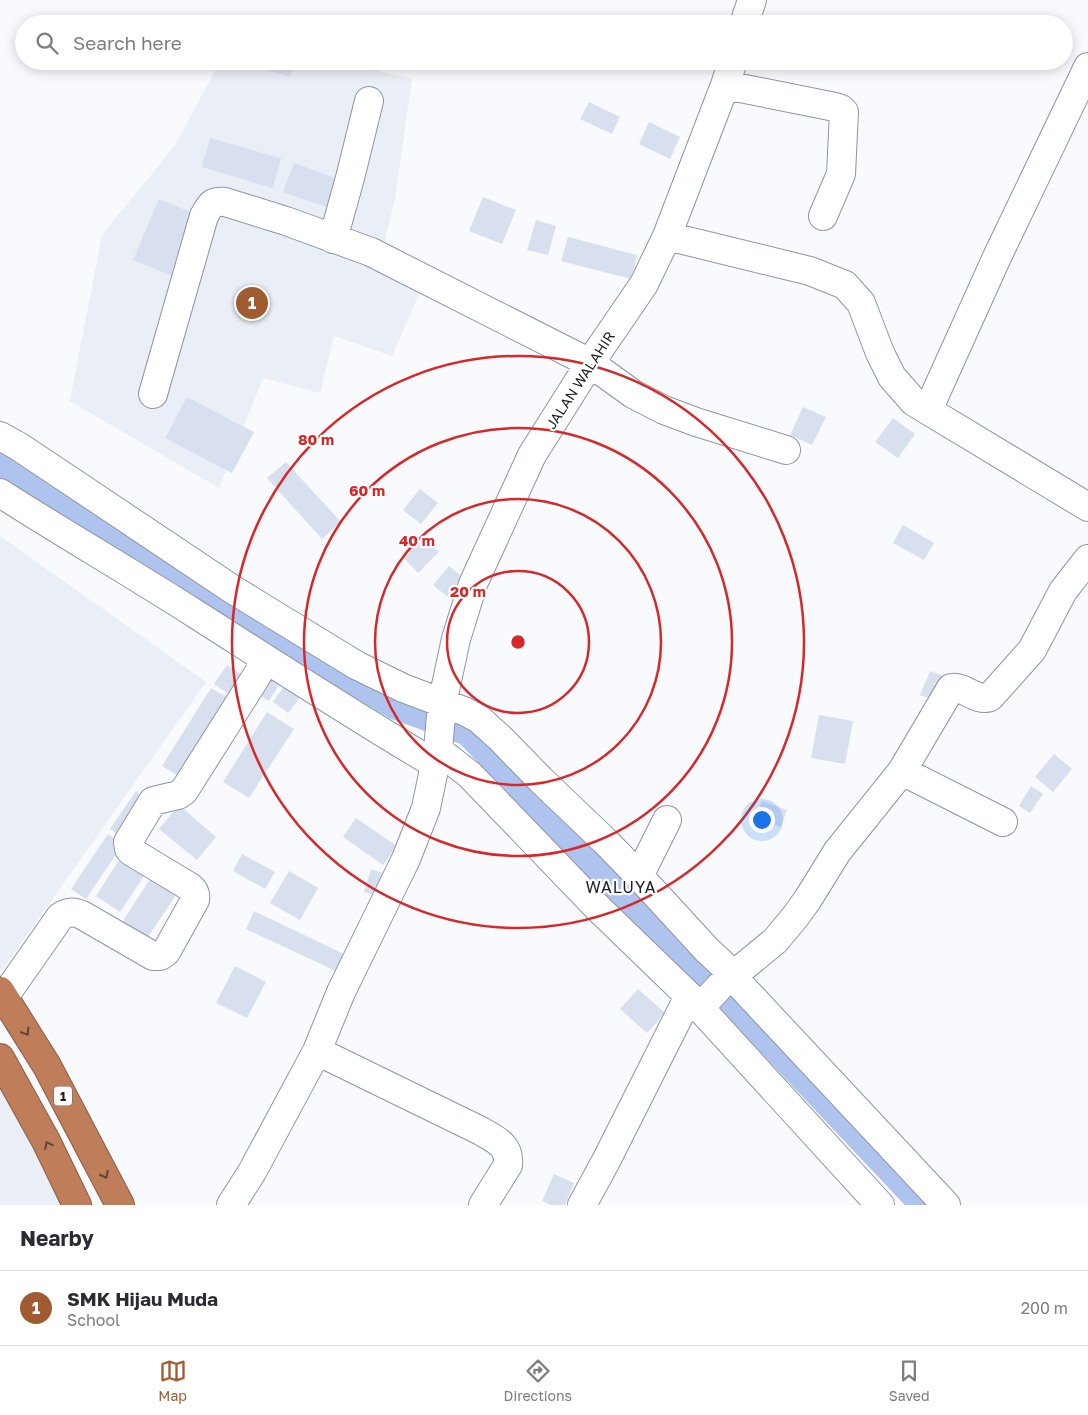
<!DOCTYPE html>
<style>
body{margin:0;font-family:"Golos Text",sans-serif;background:#f7f7f7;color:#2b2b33}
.you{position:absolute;left:761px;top:819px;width:18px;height:18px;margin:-12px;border:4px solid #fff;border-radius:50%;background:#1a73e8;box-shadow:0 0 0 8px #1a73e833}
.badge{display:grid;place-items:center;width:32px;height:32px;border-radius:50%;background:#a15b30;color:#fff;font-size:16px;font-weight:700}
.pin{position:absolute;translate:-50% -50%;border:2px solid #fff;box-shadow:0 1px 5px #0006}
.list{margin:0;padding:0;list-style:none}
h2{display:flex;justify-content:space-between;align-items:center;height:65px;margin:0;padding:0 20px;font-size:21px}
h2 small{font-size:16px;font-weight:400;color:#7c7c81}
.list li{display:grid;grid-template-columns:32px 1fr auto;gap:15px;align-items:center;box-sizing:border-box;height:75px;padding:0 20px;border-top:1px solid #e1e1e2}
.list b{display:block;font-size:19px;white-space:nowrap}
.list p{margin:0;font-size:16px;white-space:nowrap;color:#7c7c81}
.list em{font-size:16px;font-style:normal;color:#7c7c81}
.icon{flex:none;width:28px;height:28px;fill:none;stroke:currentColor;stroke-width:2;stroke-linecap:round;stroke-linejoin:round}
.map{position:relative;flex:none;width:1088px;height:1205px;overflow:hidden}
.search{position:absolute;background:#fff;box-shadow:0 2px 12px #0003;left:15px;right:15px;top:15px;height:55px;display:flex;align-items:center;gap:12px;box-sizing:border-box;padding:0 18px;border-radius:28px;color:#7c7c81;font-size:19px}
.sheet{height:140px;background:#fff}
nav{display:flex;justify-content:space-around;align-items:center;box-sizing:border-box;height:70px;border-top:1px solid #e1e1e2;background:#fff;font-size:14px;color:#7c7c81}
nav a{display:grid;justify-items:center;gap:2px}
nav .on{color:#a15b30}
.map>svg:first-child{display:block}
.built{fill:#e9eef7}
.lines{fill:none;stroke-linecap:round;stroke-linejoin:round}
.canal{stroke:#aec3ee;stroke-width:25}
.building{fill:#d8e0f0}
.street-casing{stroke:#8d95a3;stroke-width:30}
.highway-casing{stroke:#875d47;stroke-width:30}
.street{stroke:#fff;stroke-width:28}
.highway{stroke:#bf7e59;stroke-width:28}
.oneway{stroke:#5e463a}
.ring{fill:none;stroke:#d62828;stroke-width:2.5}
.labels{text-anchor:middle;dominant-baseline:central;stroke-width:4.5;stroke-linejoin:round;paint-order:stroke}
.shield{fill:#fff;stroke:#626467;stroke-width:1}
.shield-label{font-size:12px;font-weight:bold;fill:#1e2126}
.street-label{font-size:14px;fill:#1e2126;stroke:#fff}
.quarter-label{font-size:16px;letter-spacing:1px;fill:#1e2126;stroke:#fff}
.centre{fill:#d62828;stroke:#fff;stroke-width:2.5}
.ring-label{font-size:15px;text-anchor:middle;font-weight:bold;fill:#d62828;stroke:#fff;stroke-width:4.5;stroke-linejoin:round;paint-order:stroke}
</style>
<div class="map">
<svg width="1088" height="1205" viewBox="0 0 1088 1205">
<rect width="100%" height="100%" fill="#f8fafd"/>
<path class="built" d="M220,61h118l74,18 -17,120 -14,57 49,13 -38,87 -58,-20 -14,57 -57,-15 -44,110 -149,-87 32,-166 74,-91z
M0,536l206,146 -206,291z
M0,1059l75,146h-75z"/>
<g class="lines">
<path class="canal" d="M0,463l305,192 90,52 72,26 216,224 54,52 185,196"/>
</g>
<path class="building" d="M249,61h46l-5,16 -42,-13z
M589,102l31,15 -8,17 -32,-15z
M649,122l31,15 -10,22 -31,-15z
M210,138l71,20 -8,30 -71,-21z
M294,163l52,19 -11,28 -52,-18z
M483,197l33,13 -14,34 -33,-13z
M159,199l38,16 -25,61 -39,-16z
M536,220l20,6 -8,29 -21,-5z
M568,237l69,18 -6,24 -70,-18z
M187,397l67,35 -22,41 -67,-35z
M803,407l23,10 -14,28 -22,-10z
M893,418l22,16 -17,24 -23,-16z
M286,462l55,60 -19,17 -55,-61z
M420,489l18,14 -17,21 -18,-14z
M903,525l31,18 -10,17 -31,-17z
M423,537l16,15 -21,21 -15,-16z
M449,566l21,17 -16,19 -21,-17z
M227,665l24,16 -13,19 -24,-16z
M272,667l13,8 -16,26 -13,-8z
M930,671l14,5 -10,24 -14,-5z
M289,679l16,12 -17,22 -15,-11z
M211,688l24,14 -50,78 -23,-14z
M267,712l27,17 -45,69 -26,-16z
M819,715l34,6 -8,43 -34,-6z
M1054,754l18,15 -19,23 -18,-15z
M1031,786l12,8 -13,19 -11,-7z
M136,791l15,10 -26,38 -15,-10z
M762,801l25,9 -6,17 -25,-9z
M179,805l37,32 -19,23 -38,-31z
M356,818l41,28 -14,19 -40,-28z
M108,834l15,10 -37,55 -15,-10z
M125,851l25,16 -30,45 -24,-16z
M242,854l33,18 -10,17 -32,-18z
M371,869l15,5 -8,22 -14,-4z
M289,871l29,17 -18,32 -30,-17z
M154,873l26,16 -34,51 -25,-16z
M254,911l92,44 -8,17 -92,-43z
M235,966l31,16 -19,36 -31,-15z
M638,989l27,24 -18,20 -27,-24z
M554,1174l20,9 -9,22h-14l-9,-4z"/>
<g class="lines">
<g class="street-casing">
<path id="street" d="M744,24l8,-24
M725,85l110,22 6,2 3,3 -3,62 -18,42
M667,236l143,35 35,14 16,18 19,50 12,24 22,25 174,105
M333,239l17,-61 19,-77
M153,394l51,-178c7,-12 7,-15 21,-14l61,19 85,31 219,111 43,31 31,16 32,12 90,28
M928,410l69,-153 91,-190
M0,436l18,10 63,42 151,101 124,76 47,23 61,23 15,8 22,20 40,41 64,61 34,35 68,74 28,26 8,12 203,217
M0,493c64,41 130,79 194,120 80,51 160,103 241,151
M438,750l32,25 128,133 91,88 191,209
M902,771l49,-83c14,-2 25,14 39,9l42,-47 31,-59 25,-32
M639,876l28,-56
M4,997l56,-80c8,-6 14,-5 22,-2l71,41h7l6,-4 29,-52c1,-6 0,-9 -5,-13l-58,-35 -3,-3 -1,-7 25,-41 25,-6 6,-4 72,-114 10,-17
M699,1009l21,-23 55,-45 20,-24 13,-18 29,-47 65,-81 101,51
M317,1051l164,80c15,9 29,14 27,34l-25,40
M231,1205l21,-33 65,-121 24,-59 65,-133 20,-51 12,-58 4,-46 14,-65 17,-55 59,-129 58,-92 54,-79 23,-48 58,-151 8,-24
M582,1205l24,-44 83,-165"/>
</g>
<g class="highway-casing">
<path id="highway" d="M0,991l47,75 73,139
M0,1058l46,83 31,64"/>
</g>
<use href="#street" class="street"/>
<use href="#highway" class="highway"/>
</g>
<defs><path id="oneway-chevron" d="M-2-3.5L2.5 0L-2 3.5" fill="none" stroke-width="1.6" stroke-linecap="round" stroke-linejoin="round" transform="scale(1.25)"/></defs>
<g class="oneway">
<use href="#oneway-chevron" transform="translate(26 1032) rotate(58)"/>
<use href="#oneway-chevron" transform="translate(48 1145) rotate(-116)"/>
<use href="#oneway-chevron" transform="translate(105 1175) rotate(63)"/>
</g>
<g class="ring">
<circle cx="518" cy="642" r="71"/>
<circle cx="518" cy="642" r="143"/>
<circle cx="518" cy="642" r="214"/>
<circle cx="518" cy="642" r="286"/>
</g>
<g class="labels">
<rect class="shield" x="54" y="1086.5" width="18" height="19" rx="4"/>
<g class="shield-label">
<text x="63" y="1096">1</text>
</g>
<g class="street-label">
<text transform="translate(580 380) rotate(-57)">JALAN WALAHIR</text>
</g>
<g class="quarter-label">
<text x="621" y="887">WALUYA</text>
</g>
</g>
<circle cx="518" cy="642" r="8" class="centre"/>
<g class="ring-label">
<text x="316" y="445">80 m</text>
<text x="367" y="496">60 m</text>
<text x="417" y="546">40 m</text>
<text x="468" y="597">20 m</text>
</g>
</svg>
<div class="you"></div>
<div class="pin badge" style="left:252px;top:303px">1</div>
<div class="search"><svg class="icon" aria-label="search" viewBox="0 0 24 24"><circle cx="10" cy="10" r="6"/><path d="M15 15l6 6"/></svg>Search here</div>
</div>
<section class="sheet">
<h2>Nearby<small></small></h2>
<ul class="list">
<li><span class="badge">1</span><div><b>SMK Hijau Muda</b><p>School</p></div><em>200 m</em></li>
</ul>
</section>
<nav>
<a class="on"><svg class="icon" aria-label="map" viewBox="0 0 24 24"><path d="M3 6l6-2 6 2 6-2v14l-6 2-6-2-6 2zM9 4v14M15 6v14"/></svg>Map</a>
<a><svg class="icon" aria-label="directions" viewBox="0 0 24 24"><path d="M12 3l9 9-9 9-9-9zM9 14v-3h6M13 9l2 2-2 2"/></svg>Directions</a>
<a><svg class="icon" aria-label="saved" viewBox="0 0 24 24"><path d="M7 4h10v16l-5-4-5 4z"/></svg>Saved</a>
</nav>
